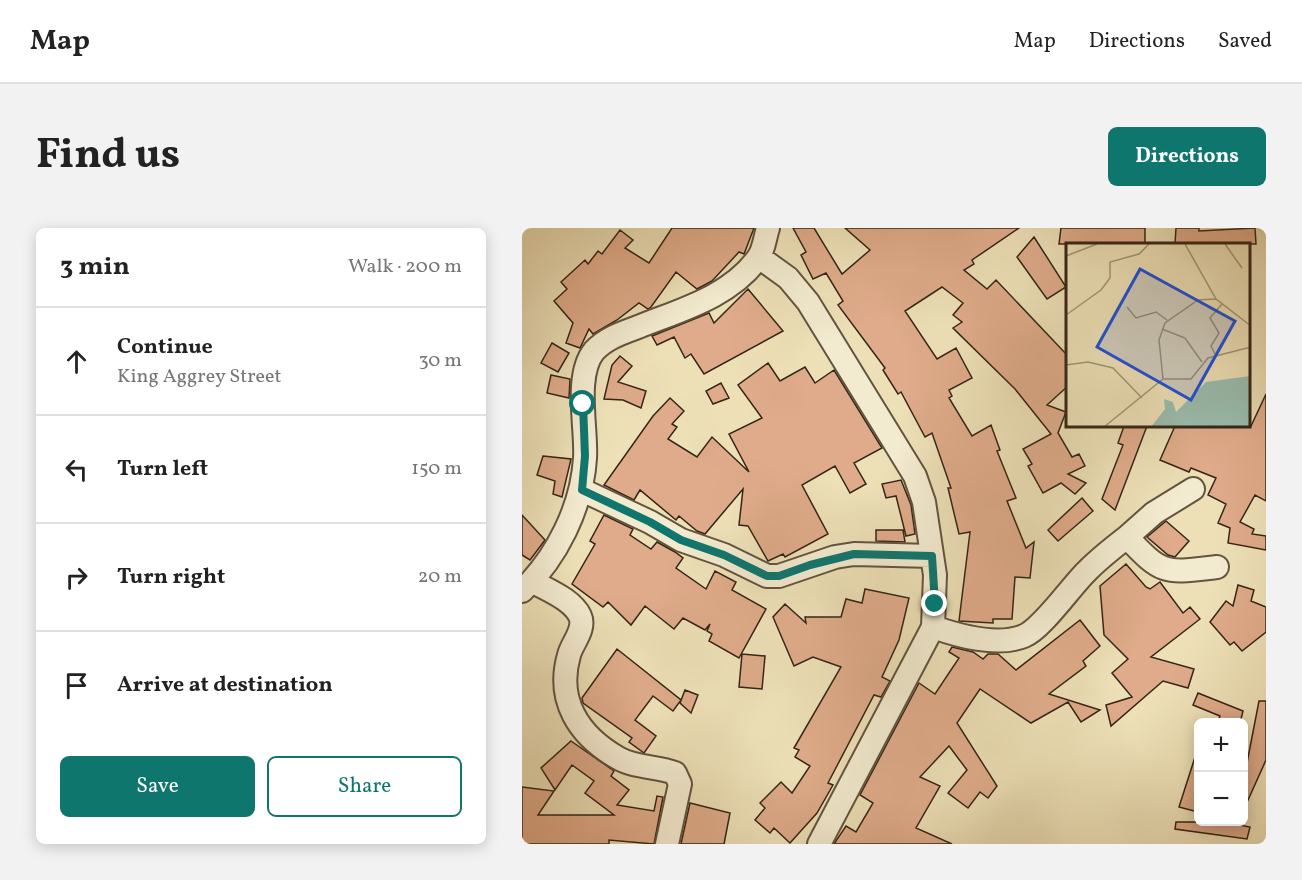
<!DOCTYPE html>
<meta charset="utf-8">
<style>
body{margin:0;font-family:Vollkorn,serif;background:#f2f2f2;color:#222}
.controls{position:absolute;right:18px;bottom:18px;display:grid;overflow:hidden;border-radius:9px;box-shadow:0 3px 15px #0003}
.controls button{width:54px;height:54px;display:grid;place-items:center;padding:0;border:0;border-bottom:2px solid #e0e0e0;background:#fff;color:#222;font:30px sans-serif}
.stop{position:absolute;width:18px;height:18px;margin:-14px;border:4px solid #0f766e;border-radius:50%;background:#fff}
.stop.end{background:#0f766e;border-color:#fff;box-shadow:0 2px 6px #0008}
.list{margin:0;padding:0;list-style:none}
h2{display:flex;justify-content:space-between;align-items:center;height:78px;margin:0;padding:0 24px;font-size:26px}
h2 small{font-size:20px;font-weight:400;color:#767676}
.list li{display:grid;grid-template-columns:39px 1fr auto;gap:18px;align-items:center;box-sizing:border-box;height:108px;padding:0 24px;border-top:2px solid #e0e0e0}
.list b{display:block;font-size:22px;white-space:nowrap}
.list p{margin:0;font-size:20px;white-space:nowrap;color:#767676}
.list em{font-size:20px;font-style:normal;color:#767676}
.actions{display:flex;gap:12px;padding:18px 24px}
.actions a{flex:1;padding:14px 0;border:2px solid #0f766e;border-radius:9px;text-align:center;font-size:21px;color:#0f766e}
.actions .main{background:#0f766e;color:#fff}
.icon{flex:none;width:33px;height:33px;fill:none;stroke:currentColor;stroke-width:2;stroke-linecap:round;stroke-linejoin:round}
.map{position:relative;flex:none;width:744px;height:616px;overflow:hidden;border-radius:9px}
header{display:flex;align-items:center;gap:36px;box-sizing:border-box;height:84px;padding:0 30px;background:#fff;border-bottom:2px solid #e0e0e0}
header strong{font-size:28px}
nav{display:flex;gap:33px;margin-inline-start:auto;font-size:21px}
.intro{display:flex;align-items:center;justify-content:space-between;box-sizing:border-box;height:144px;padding:0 36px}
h1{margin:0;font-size:42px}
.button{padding:15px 27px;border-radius:9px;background:#0f766e;color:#fff;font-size:21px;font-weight:700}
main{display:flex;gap:36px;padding:0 36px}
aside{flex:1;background:#fff;border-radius:9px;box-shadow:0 3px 15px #0003}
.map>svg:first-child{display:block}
.building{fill:#dfab8a;stroke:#352516;stroke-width:1.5}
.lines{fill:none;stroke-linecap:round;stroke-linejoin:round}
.minor-casing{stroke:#63543e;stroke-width:26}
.minor{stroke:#f3ebd0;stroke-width:22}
.route{stroke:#0f766e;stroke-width:8}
.inset-road{fill:none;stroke:#a39577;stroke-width:1.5}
.view{fill:#1d4ed8;fill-opacity:0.15;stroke:#1d4ed8;stroke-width:3}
.inset-edge{fill:none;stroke:#352516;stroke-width:3}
</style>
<header>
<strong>Map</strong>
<nav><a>Map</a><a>Directions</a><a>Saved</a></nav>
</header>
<div class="intro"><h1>Find us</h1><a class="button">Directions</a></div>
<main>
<aside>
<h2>3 min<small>Walk · 200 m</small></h2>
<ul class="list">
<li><svg class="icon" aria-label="ahead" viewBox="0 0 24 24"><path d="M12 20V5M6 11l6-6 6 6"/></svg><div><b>Continue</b><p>King Aggrey Street</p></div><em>30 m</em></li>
<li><svg class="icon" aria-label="left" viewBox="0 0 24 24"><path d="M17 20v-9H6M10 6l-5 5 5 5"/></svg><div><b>Turn left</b></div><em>150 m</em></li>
<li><svg class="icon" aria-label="right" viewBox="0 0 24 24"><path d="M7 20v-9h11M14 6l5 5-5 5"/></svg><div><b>Turn right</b></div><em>20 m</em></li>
<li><svg class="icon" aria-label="arrive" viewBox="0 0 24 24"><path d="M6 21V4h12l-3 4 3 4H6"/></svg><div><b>Arrive at destination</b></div></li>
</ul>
<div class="actions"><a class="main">Save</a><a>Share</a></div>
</aside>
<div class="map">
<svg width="744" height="616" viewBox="0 0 744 616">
<rect width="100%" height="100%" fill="#ede0b7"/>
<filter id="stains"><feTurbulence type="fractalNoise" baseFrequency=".00333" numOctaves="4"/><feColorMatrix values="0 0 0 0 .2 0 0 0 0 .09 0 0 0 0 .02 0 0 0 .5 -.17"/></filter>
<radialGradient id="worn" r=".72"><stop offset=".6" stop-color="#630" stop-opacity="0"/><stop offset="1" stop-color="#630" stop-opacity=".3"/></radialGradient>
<path class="building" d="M150,0h82l-10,26 -5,-2 -27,29 -15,8 -21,-17 -25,35 -3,2 -9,-6 -22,17 -24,14 -4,-5 -9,19 -14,-5 7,-20 -19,-22 13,-12 -6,-7 24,-22 3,4 10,-13 4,3 18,-24 13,10 -8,8 24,15z
M271,0h21l28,46 28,-24 -25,-22h174l-47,32 2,4 -10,6 23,19 9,-9 72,76v30l-21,19 19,7 -8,21 14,24 7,-3 6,12 -17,8 18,9 -11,11 -14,-11 -18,10 -15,-27 4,-2 -9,-15 28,-15 -36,-45 -62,-61 9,-6 -9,-7 10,-12 -21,-16 -37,24 32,48 19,-11 16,30 -23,12 3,6 -3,2 23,38 19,-11 9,25 -3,1 19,47 -9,3 19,47 8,-6 -4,36 -15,-1 -3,42h-19v4l-34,-2 11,-89 -11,2 -11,-46h3l-19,-55 -7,4 -24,-45 -3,2 -15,-24 2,-2 -47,-63 5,-4 -17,-28 -13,6 -12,-24 5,-3z
M539,0h84v16h-86z
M654,0h23v3l56,-3 1,16h-81z
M512,9l32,50 -19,12 -30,-42z
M226,61l35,42 -79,43 -13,-20 -6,4 -11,-21 -17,8 -5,-9 57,-23 5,10z
M30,115l17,10 -11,19 -17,-9z
M98,128l12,10 -14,16 28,9 -5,17 -18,-8 -19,-1 8,-34z
M246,135l12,18 25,-14 10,16 19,-13 48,78 -28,15 12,21 -16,9 -15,-27 -33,19 26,49 -43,23 -2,-3 -15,7 -20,-35 -9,-1 4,-36 -38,45 -8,-3 -18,-15 -3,4 -36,-30 -6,10 -30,-15 49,-69 17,-18 14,13 -12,13 5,3 -9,12 29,18 15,-20 37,35 -20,-38 33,-16 -24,-33z
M29,147l19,4 -1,19 -22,-5z
M199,155l8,15 -16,6 -7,-13z
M744,166v107l-11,-6 -15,27 14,7 -2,5 14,2v14l-38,-7 2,-15 -12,-5 8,-19 -18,-9 8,-17 -25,-10 -2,4 -29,-12 15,-34h76z
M602,198h23l-32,84 -13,-11 21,-54 -5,-2z
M21,228l28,3 -9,38 -9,-3 2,-13 -18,-6z
M379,252l10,25 4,29 -9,2 -10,-40 -10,2 -4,-14z
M560,270l11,13 -35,30 -10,-11z
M0,287l23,25 -15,20 -8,-5z
M82,287l29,14 -3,6 21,14 6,-7 18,10 8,6 -7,10 30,21 9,-18 21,11 -4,8 34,19 -27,49 -30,-17 3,-7 -5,-3 3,-7 -5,6 -22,-12 -9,11 -29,-23 -14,19 -23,-23 -5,5 -31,-23 23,-40 -5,-3z
M644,293l23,20 -14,16 -7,-2 -21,-18z
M354,302h27l2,12 -29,-1z
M604,336l20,23 4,2 10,-7 23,31 7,-6 10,12 -49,38 43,12 -6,19 -25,-7 -52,45 -5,-21 26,-8 -20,-24 16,-14 -24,-24 -4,-49z
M716,357l16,5 -3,11 15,6v25l-24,19 -8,-9 -4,3 -20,-23 16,-21 7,5z
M343,361l44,9 -10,42 -17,37 8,4 -9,16 -7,-2 -46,88 5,2 -16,28 -27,30 -16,-15 -4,5 -15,-13 10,-12 -5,-5 21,-21 11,11 18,-27 -15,-9 4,-7 -5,-2 47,-81 -28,-10 -19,9 -21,-49 12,-13 21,19 -1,-6h36l5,-18 16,4z
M558,392l20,26 -17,15 3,5 -37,28 51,16 -19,12 -13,-20 -37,21 -51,-34 -23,34 40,63 -9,12 -8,-6 -12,16 -20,-15 19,-23 -18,-24 -29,31 20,9 -24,42 36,16h-118l12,-18 10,6 17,-29 -13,-8 59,-112 16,11 24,-36 -10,-6 3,-5 21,5 10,7 5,-5h10l18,16z
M95,421l64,51 -8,11 -20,-15 -18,24 21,16 -12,17 -15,-11 3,-4 -49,-35 -1,-5z
M220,426l23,2 -3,33 -23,-2z
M163,462l13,5 -7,18 -11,-10z
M676,465l45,18 -3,12h-23l3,-7 -27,-11z
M737,473h7v59l-22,49v-43l2,2z
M49,513l43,30 -3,5 18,14 -12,15 37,6 3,-15 6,1 -9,47 -45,-4v4h-87v-57l32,4 -16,24h76l-29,-22 9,-12 -22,-16 -17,25 -14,-22z
M674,526h2v58l-19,-5z
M168,575l40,10 -6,31h-43z
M654,594h47l27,5 -3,12 -72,-10z"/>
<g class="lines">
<g class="minor-casing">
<path id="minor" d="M237,29l29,21 20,24 107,174 9,26 11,73 -2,52 -114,217
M60,262l68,32 31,18 43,15 43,21h12l56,-19 19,-3 78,2
M605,309l27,-24 39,-24
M10,353c15,9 40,18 48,35 6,13 -8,27 -11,39 -13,45 9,80 49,103 17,10 39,8 57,15l5,11 -13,60
M0,363c35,-34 60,-84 63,-133 2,-29 -11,-82 9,-107 12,-13 28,-18 44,-24 42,-17 92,-30 120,-69 6,-8 7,-21 10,-30
M411,399c26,9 64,20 91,9 18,-7 48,-51 64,-66 12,-12 26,-23 39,-33 36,39 39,36 90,30"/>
</g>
<use href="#minor" class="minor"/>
</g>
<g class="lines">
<path class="route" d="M61,176l2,52 -3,34 68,32 31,18 43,15 43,21h12l31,-11 44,-11 78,2 3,48"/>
</g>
<g transform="translate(544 15)">
<rect width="184" height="184" fill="#ede0b7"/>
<path d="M184,133v51h-99l14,-18 -1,-10 9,3 3,10 30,-30z" fill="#99bdaf"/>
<path class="inset-road" d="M119,1l31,55 35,27M159,1l17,24M0,13l31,-12M61,64l9,11 20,-6 11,8M0,72l35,-25 9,-12v-16l29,-8 10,-10M96,86l23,9 17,24M149,111l-4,-8 8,-13 -9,-15 12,-14M0,122l22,-3 25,6 29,30M97,136l-4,-39 6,-17 33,-23 18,-1M38,184l59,-48h28l17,-21 43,-11"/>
<path class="view" d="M74,26l95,52 -44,79 -94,-53z"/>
<rect width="184" height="184" class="inset-edge"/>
</g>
<rect width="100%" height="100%" filter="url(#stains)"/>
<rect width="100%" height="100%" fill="url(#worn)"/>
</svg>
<div class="controls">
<button>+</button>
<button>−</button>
</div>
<div class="stop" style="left:61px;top:176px"></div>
<div class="stop end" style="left:413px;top:376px"></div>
</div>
</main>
